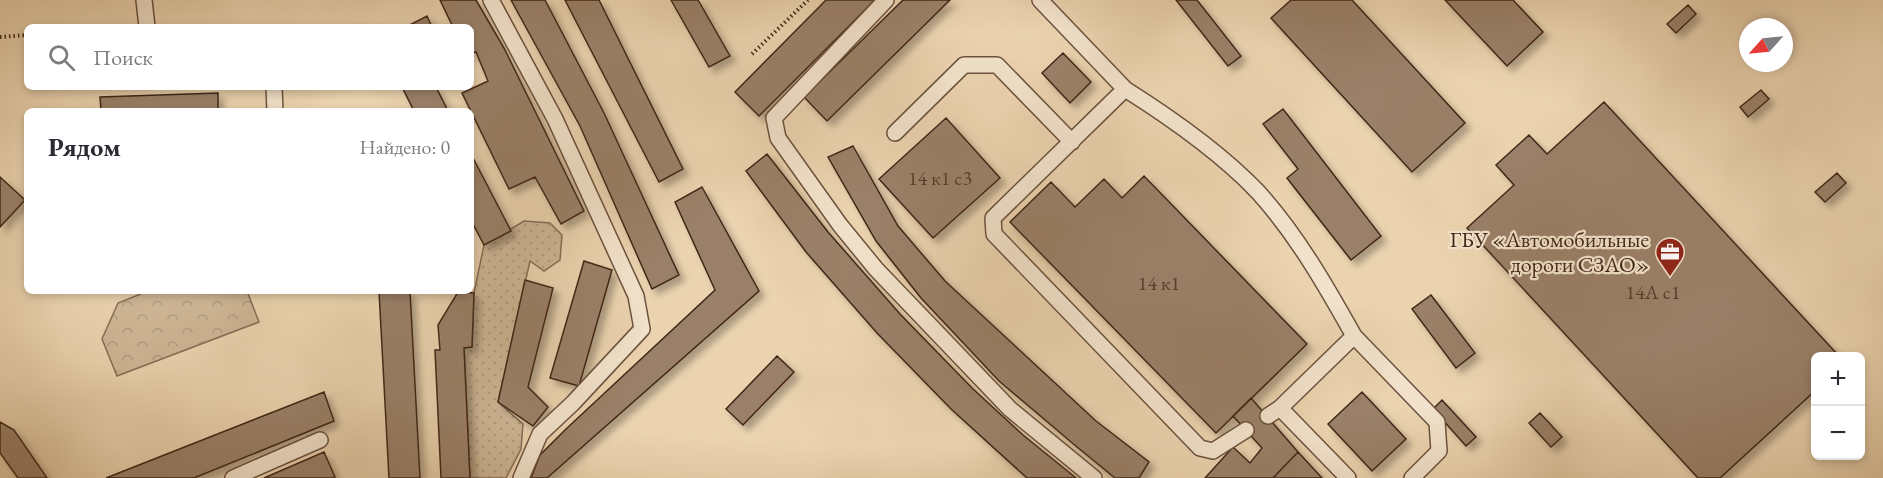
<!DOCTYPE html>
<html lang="ru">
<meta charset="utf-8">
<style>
body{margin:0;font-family:"EB Garamond",serif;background:#f7f7f7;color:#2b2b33}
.controls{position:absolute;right:18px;bottom:18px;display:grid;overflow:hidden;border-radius:9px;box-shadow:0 3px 9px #0003}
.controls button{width:54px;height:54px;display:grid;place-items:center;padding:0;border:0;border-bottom:2px solid #e1e1e2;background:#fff;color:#2b2b33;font:30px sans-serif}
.compass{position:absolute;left:1739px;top:18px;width:54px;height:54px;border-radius:50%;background:#fff;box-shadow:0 3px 9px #0003;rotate:243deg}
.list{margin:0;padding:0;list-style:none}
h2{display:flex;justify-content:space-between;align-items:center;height:78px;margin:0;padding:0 24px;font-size:26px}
h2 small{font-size:20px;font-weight:400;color:#7c7c81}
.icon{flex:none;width:33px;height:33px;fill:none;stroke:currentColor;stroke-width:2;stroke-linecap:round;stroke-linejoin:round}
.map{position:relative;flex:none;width:1883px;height:478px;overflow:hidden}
.search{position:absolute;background:#fff;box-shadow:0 3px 9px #0003;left:24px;top:24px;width:450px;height:66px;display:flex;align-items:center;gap:15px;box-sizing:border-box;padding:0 21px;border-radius:9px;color:#7c7c81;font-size:22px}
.panel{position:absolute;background:#fff;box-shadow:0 3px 9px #0003;left:24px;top:108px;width:450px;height:186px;border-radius:9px}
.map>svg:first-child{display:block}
.grass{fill:url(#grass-dots);stroke:#886e56;stroke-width:1.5}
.forest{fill:url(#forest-crowns);stroke:#886e56;stroke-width:1.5}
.building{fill:#9a8067;stroke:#422718;stroke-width:1.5;filter:url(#shadow)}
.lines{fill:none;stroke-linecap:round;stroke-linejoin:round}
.lane-casing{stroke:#6c523e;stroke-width:18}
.path{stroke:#422718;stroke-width:4;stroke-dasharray:1.5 3;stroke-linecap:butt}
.lane{stroke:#f2e2cb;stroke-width:15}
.labels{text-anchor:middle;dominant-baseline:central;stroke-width:4.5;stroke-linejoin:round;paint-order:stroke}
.number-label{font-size:20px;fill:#583d2c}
.poi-label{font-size:22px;fill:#422718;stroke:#f2e2cb;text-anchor:end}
</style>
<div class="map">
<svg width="1883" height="478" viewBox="0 0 1883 478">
<defs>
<pattern id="grass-dots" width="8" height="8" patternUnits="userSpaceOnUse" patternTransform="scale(1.5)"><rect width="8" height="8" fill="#ceb695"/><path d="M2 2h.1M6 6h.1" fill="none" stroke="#b29c80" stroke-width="1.8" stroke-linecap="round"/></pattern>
<pattern id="forest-crowns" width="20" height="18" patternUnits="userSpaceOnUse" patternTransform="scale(1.5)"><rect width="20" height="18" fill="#ceb695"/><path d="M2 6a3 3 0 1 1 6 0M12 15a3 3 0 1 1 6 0" fill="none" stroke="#b29c80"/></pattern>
<filter id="shadow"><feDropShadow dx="5.5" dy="5.5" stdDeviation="3" flood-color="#0004"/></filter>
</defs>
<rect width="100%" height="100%" fill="#ebd3af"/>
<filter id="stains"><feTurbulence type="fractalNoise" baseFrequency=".00333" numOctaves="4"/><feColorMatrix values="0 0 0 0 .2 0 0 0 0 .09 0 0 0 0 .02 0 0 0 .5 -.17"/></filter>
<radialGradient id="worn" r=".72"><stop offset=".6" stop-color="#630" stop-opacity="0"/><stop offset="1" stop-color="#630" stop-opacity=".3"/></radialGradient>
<path class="grass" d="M524,221l26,2 12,12 -2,25 -16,11 -14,-10 -32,141 25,22 -2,25 -15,29h-36l-6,-130 8,-1 2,-54 10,-48z"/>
<path class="forest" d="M148,291h99l12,31 -142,54 -15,-37 16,-36z"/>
<path class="building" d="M440,0h36l28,48 80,163 -23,13 -26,-47 -26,12 -47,-96 26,-12 -12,-29 -5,2v-27h-18z
M511,0h34l59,113 75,162 -27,14 -72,-163z
M565,0h34l84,169 -24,13z
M671,0h27l32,56 -21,11z
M826,0h49l-116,116 -24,-24z
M903,0h47l-123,121 -23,-24z
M1176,0h21l44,56 -13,10z
M1291,0h61l113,123 -53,49 -141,-154z
M1445,0h68l30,32 -36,34z
M1688,5l8,9 -20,19 -9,-9z
M427,16l5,11h-26z
M1063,53l28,29 -21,21 -28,-30z
M402,87h34l12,24h-34z
M1761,90l8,9 -21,18 -8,-10z
M218,93v18h-117l-1,-14z
M1604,102l235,254h-23v34l-96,88h-22l-231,-250 47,-43 -18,-20 33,-30 18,19z
M1283,109l98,127 -30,24 -64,-82 11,-9 -35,-45z
M946,118l54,60 -67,60 -54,-59z
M853,146l45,80 47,55 151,140 53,41 -10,16h-24l-38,-31 -78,-66 -78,-83 -45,-57 -48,-84z
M471,154l40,77 -27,14 -13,-25z
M767,154l61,78 72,82 72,74 51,47 53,43h-49l-76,-69 -74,-76 -71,-81 -60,-81z
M1837,173l9,10 -21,19 -10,-10z
M1144,176l163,168 -91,89 -206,-211 41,-40 24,25 29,-28 18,19z
M0,177l25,23 -25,27z
M702,187l57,104 -212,187h-16l9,-23 26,-26 149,-139 -40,-88z
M584,261l28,9 -33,116 -29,-8z
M525,280l28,8 -25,99 20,20 -15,19 -35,-24z
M379,291h31l10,187h-31z
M458,292l16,1 -2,54 -8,1 6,130h-29l-6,-128h5l-2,-25z
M1431,295l44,58 -19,15 -44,-59z
M777,356l17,16 -51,53 -17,-16z
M324,392l10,29 -140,57h-88z
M1362,392l44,47 -34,32 -44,-47z
M1251,398l47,54 -25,26h-68l28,-31 17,16 12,-15 -29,-32z
M1442,400l34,37 -10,9 -33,-37z
M1540,413l22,24 -11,10 -22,-24z
M0,422l14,8 33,48h-29l-18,-25z
M324,452l11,25 -3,1h-68z
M1298,452l24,26h-49z"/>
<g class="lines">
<g class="lane-casing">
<path id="lane" d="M144,0l3,27
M491,0l64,119 81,177 6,33 -69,74 -33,31 -19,44
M886,0l-112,118 4,20 62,87 36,44 134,140 84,69
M1040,0l85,89
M274,87l1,24
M895,133l69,-68h33l75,77
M1354,336l83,86 2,29 -27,27
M1280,408l68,70
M1246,430l-33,21 -13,-3 -206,-214 -1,-16 132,-129c46,29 95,63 133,103 39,43 68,94 96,144l-74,72 -12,8
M233,478l87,-38"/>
</g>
<path class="path" d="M0,37l27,-2
M752,54l56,-54"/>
<use href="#lane" class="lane"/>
</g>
<defs>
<g id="office-pin" transform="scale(1.5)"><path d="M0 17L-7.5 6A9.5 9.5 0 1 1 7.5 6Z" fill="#8f2418" stroke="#f2e2cb"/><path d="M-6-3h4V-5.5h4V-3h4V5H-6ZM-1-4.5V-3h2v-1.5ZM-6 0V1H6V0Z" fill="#fff"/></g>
</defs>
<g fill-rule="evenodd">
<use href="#office-pin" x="1670" y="252"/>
</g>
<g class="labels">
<g class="number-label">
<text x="940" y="178">14 к1 с3</text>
<text x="1159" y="283">14 к1</text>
<text x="1653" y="292">14А с1</text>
</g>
<g class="poi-label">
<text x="1649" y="239">ГБУ «Автомобильные<tspan x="1649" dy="25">дороги СЗАО»</tspan></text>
</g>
</g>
<rect width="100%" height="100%" filter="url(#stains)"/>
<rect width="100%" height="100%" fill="url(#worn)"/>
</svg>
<div class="controls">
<button>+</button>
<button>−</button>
</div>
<svg class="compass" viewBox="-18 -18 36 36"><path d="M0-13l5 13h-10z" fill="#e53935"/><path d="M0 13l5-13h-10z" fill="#7c7c81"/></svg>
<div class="search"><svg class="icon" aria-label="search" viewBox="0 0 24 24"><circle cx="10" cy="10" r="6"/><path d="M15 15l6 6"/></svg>Поиск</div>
<section class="panel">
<h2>Рядом<small>Найдено: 0</small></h2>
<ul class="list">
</ul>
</section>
</div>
